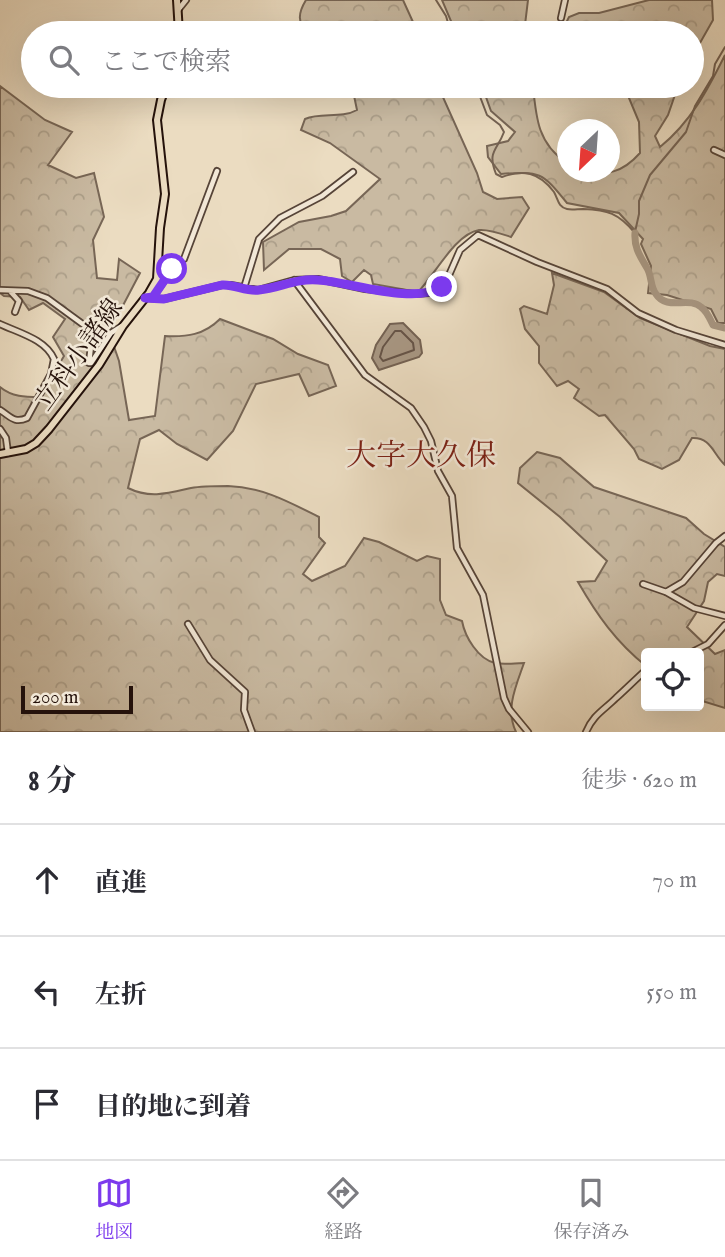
<!DOCTYPE html>
<html lang="ja">
<meta charset="utf-8">
<style>
body{margin:0;font-family:"IM FELL English","Noto Serif JP",serif;background:#f2f2f3;color:#2b2b33}
.controls{position:absolute;right:21px;bottom:21px;display:grid;overflow:hidden;border-radius:7px;box-shadow:0 7px 28px #0002}
.controls button{width:63px;height:63px;display:grid;place-items:center;padding:0;border:0;border-bottom:2px solid #e1e1e2;background:#fff;color:#2b2b33;font:35px sans-serif}
.compass{position:absolute;left:557px;top:119px;width:63px;height:63px;border-radius:50%;background:#fff;box-shadow:0 7px 28px #0002;rotate:205deg}
.scale{position:absolute;left:21px;bottom:18px;width:112px;box-sizing:border-box;padding-left:7px;border:4px solid #25120b;border-top:0;font-size:19px;line-height:24px;white-space:nowrap;color:#25120b;-webkit-text-stroke:5px #f2e8d7;paint-order:stroke}
.stop{position:absolute;width:21px;height:21px;margin:-16px;border:5px solid #7c3aed;border-radius:50%;background:#fff}
.stop.end{background:#7c3aed;border-color:#fff;box-shadow:0 2px 7px #0008}
.list{margin:0;padding:0;list-style:none}
h2{display:flex;justify-content:space-between;align-items:center;height:91px;margin:0;padding:0 28px;font-size:30px}
h2 small{font-size:23px;font-weight:400;color:#7c7c81}
.list li{display:grid;grid-template-columns:46px 1fr auto;gap:21px;align-items:center;box-sizing:border-box;height:112px;padding:0 28px;border-top:2px solid #e1e1e2}
.list b{display:block;font-size:26px;white-space:nowrap}
.list em{font-size:23px;font-style:normal;color:#7c7c81}
.icon{flex:none;width:38px;height:38px;fill:none;stroke:currentColor;stroke-width:2;stroke-linecap:round;stroke-linejoin:round}
.map{position:relative;flex:none;width:725px;height:732px;overflow:hidden}
.search{position:absolute;background:#fff;box-shadow:0 7px 28px #0002;left:21px;right:21px;top:21px;height:77px;display:flex;align-items:center;gap:18px;box-sizing:border-box;padding:0 24px;border-radius:38px;color:#7c7c81;font-size:26px}
.sheet{height:427px;background:#fff}
nav{display:flex;justify-content:space-around;align-items:center;box-sizing:border-box;height:98px;border-top:2px solid #e1e1e2;background:#fff;font-size:19px;color:#7c7c81}
nav a{display:grid;justify-items:center;gap:4px}
nav .on{color:#7c3aed}
.map>svg:first-child{display:block}
.forest{fill:url(#forest-crowns);stroke:#776656;stroke-width:2}
.water{fill:#a89783;stroke:#746253;stroke-width:2}
.lines{fill:none;stroke-linecap:round;stroke-linejoin:round}
.shore{stroke:#665447;stroke-width:2}
.stream{stroke:#746253;stroke-width:2}
.river{stroke:#a89783;stroke-width:7}
.minor-casing{stroke:#564438;stroke-width:8}
.major-casing{stroke:#25120b;stroke-width:10}
.minor{stroke:#f2e8d7;stroke-width:4.5}
.major{stroke:#ebdcc1;stroke-width:6}
.route{stroke:#7c3aed;stroke-width:9}
.labels{text-anchor:middle;dominant-baseline:central;stroke-width:5;stroke-linejoin:round;paint-order:stroke}
.street-label{font-size:26px;fill:#25120b;stroke:#f2e8d7}
.quarter-label{font-size:30px;fill:#7a1f14;stroke:#f2e8d7}
</style>
<div class="map">
<svg width="725" height="732" viewBox="0 0 725 732">
<defs>
<pattern id="forest-crowns" width="20" height="18" patternUnits="userSpaceOnUse" patternTransform="scale(1.75)"><rect width="20" height="18" fill="#c9baa2"/><path d="M2 6a3 3 0 1 1 6 0M12 15a3 3 0 1 1 6 0" fill="none" stroke="#ac9f8a"/></pattern>
</defs>
<rect width="100%" height="100%" fill="#ebdcc1"/>
<filter id="stains"><feTurbulence type="fractalNoise" baseFrequency=".00286" numOctaves="4"/><feColorMatrix values="0 0 0 0 .2 0 0 0 0 .09 0 0 0 0 .02 0 0 0 .5 -.17"/></filter>
<radialGradient id="worn" r=".72"><stop offset=".6" stop-color="#630" stop-opacity="0"/><stop offset="1" stop-color="#630" stop-opacity=".3"/></radialGradient>
<path class="forest" d="M306,0h97l15,33h-110c-11,-10 -10,-20 -2,-33z
M442,0h86l-4,33h-68z
M649,0h63l1,20 -21,37v-24h-122l-4,-10 3,-6 10,-4h20z
M725,55v268h-7l-7,-14 -44,-14 -19,-2 3,-27 -10,-22 2,-5 -24,-26 -52,-10c-25,-31 -27,-32 -66,-29l-13,-17 -1,-11 21,-5 7,-9 -24,-21 -9,-25h51c3,32 5,58 34,77l1,9c32,0 48,8 72,-19l-1,-31 -15,-36h54l-10,29 -13,21 5,11c31,-25 48,-58 65,-92z
M0,86l45,34 27,12 -24,33 28,13 18,-5 10,44 -11,23 4,38 20,2 2,-21 21,14 -31,59 10,29 10,59 26,-4 10,-80c22,1 39,-1 55,-17l53,20 25,15 30,11 8,21 -27,10 -10,-22 -43,10 -23,47 -26,29 -30,-16 -18,-14 -19,9 -12,49c22,11 41,5 63,0 11,-2 25,-2 37,-2 34,1 61,16 91,31v20l6,6 -22,31 9,7 33,-15 19,-28 15,4 38,19 10,-5 13,3v41l6,15 16,6c3,16 16,38 33,42 9,2 20,0 29,0 -8,23 -19,46 -8,69h-516v-345c12,10 25,10 40,10l24,-41 -11,-19 12,-18 -22,-16 -14,7 -9,-13 -16,-1 -4,-3z
M352,86h86l39,87 6,19 14,7 25,-2 7,11 -18,29c-9,-3 -22,-8 -32,-7 -24,4 -44,45 -61,62l-45,-8 -2,-9 -7,-5 -12,12 -10,-6 -2,-17 -19,-10h-32l-25,21 -1,-28 36,-20 32,-6 15,-5 34,-32 -50,-36 -29,-13 4,-11c16,-7 36,0 52,-9z
M552,273l52,19 36,26 70,28 15,3v116c-12,-11 -14,-28 -33,-27l-13,22 -17,9 -23,-10 -5,-10 -29,-34 -6,1 -25,-18 5,-9 -11,-8 -11,5 -18,-23v-17l-14,-17 -5,-20 4,-3 23,8 7,-29z
M537,452l23,6 34,29 92,31 18,16 21,13v29l-8,-2 -9,8 -4,19 -17,26 28,27 10,-4v58l-26,-8v-47h-53v13c-30,-24 -49,-51 -68,-84l17,-1 12,-20 -47,-44 -42,-34 2,-15z"/>
<path class="water" d="M403,323l17,17 2,13 -3,4 -40,13 -7,-12 4,-13 14,-21z"/>
<g class="lines">
<path class="shore" d="M395,331h6l12,12 1,7 -31,11 -3,-4 3,-10z"/>
<path class="stream" d="M436,0l10,16 5,17
M476,86l11,29 13,10 4,7c-7,19 -17,19 -8,42l6,3c21,-8 37,-5 52,15 4,7 4,15 13,17 4,1 11,0 16,0 25,1 35,4 52,24
M635,232l4,-18v-13l11,-26 36,-43 9,-26 18,-30 2,-12 10,-17"/>
<path class="river" d="M635,233c-1,15 5,23 12,35 5,8 3,19 9,26 11,17 33,2 45,13 6,4 9,12 12,18l12,3"/>
<g class="minor-casing">
<path id="minor" d="M178,10l8,-10
M561,18l4,-18
M714,150l11,5
M294,280l71,95 46,33 13,19 7,14 7,30 14,25 5,52 26,47 21,103 5,11 19,23
M244,288l15,-49 21,-21 42,-22 31,-24
M0,290l28,1 19,7 41,30 4,9 -3,26h2l20,-30 11,-7
M10,291l9,10 -4,11
M145,298l19,1 58,-14h9l27,5 36,-10 24,-1 47,10 50,5 14,-1 17,-11 14,-32 18,-15 59,27 70,27 31,24 38,17 49,15
M150,298l3,-1 19,-28 12,-10 33,-88
M0,324c19,9 45,15 54,35l-3,15 -24,44c-13,6 -17,-2 -27,-8
M0,429l6,9 2,15
M643,584l23,8 28,16 31,8
M666,592l17,-10 33,-39 9,-7
M188,624l22,36 35,32 -1,18 8,22
M690,653l18,-9 17,-19
M586,732c7,-17 18,-22 30,-34 10,-9 20,-19 30,-28"/>
</g>
<g class="major-casing">
<path id="major" d="M177,0l2,33
M0,454l26,-5 10,-6 13,-14 50,-64 24,-39 26,-33 8,-14 3,-51 5,-34 -8,-74 4,-20 5,-14"/>
</g>
<use href="#minor" class="minor"/>
<use href="#major" class="major"/>
</g>
<g class="lines">
<path class="route" d="M172,269l-19,28 -8,1 19,1 58,-14c13,-1 24,7 37,5 21,-2 37,-12 59,-10 33,2 95,25 124,7"/>
</g>
<g class="labels">
<g class="street-label">
<text transform="translate(79 355) rotate(-54)">立科小諸線</text>
</g>
<g class="quarter-label">
<text x="421" y="457">大字大久保</text>
</g>
</g>
<rect width="100%" height="100%" filter="url(#stains)"/>
<rect width="100%" height="100%" fill="url(#worn)"/>
</svg>
<div class="controls">
<button><svg class="icon" aria-label="locate" viewBox="0 0 24 24"><circle cx="12" cy="12" r="6"/><path d="M12 2v4M12 18v4M2 12h4M18 12h4"/></svg></button>
</div>
<svg class="compass" viewBox="-18 -18 36 36"><path d="M0-13l5 13h-10z" fill="#e53935"/><path d="M0 13l5-13h-10z" fill="#7c7c81"/></svg>
<div class="scale">200 m</div>
<div class="stop" style="left:172px;top:269px"></div>
<div class="stop end" style="left:442px;top:287px"></div>
<div class="search"><svg class="icon" aria-label="search" viewBox="0 0 24 24"><circle cx="10" cy="10" r="6"/><path d="M15 15l6 6"/></svg>ここで検索</div>
</div>
<section class="sheet">
<h2>8 分<small>徒歩 · 620 m</small></h2>
<ul class="list">
<li><svg class="icon" aria-label="ahead" viewBox="0 0 24 24"><path d="M12 20V5M6 11l6-6 6 6"/></svg><div><b>直進</b></div><em>70 m</em></li>
<li><svg class="icon" aria-label="left" viewBox="0 0 24 24"><path d="M17 20v-9H6M10 6l-5 5 5 5"/></svg><div><b>左折</b></div><em>550 m</em></li>
<li><svg class="icon" aria-label="arrive" viewBox="0 0 24 24"><path d="M6 21V4h12l-3 4 3 4H6"/></svg><div><b>目的地に到着</b></div></li>
</ul>
</section>
<nav>
<a class="on"><svg class="icon" aria-label="map" viewBox="0 0 24 24"><path d="M3 6l6-2 6 2 6-2v14l-6 2-6-2-6 2zM9 4v14M15 6v14"/></svg>地図</a>
<a><svg class="icon" aria-label="directions" viewBox="0 0 24 24"><path d="M12 3l9 9-9 9-9-9zM9 14v-3h6M13 9l2 2-2 2"/></svg>経路</a>
<a><svg class="icon" aria-label="saved" viewBox="0 0 24 24"><path d="M7 4h10v16l-5-4-5 4z"/></svg>保存済み</a>
</nav>
